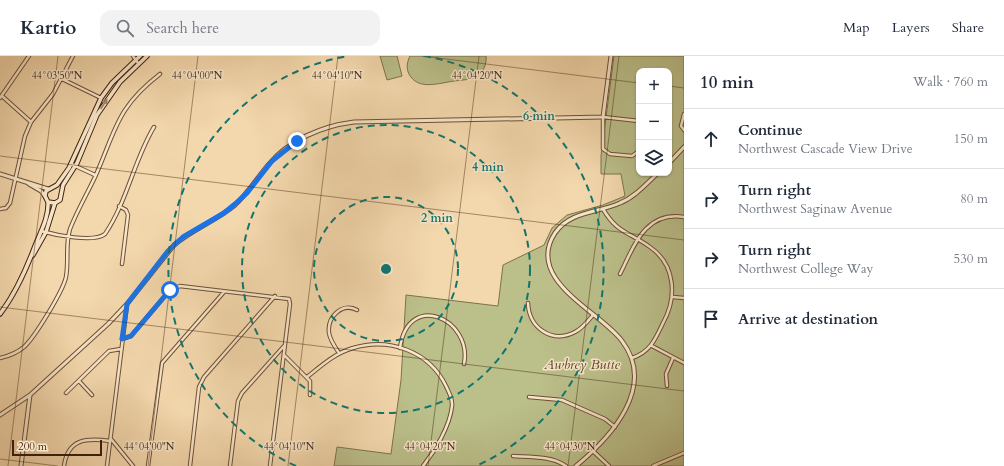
<!DOCTYPE html>
<meta charset="utf-8">
<style>
body{margin:0;font-family:Cardo,serif;background:#f2f2f3;color:#1f2937}
.controls{position:absolute;right:12px;top:12px;display:grid;overflow:hidden;border-radius:8px;box-shadow:0 1px 3px #0004}
.controls button{width:36px;height:36px;display:grid;place-items:center;padding:0;border:0;border-bottom:1px solid #e0e1e3;background:#fff;color:#1f2937;font:20px sans-serif}
.scale{position:absolute;left:12px;bottom:10px;width:90px;box-sizing:border-box;padding-left:4px;border:2px solid #40230e;border-top:0;font-size:11px;line-height:14px;white-space:nowrap;color:#40230e;-webkit-text-stroke:3px #f8e6ca;paint-order:stroke}
.stop{position:absolute;width:12px;height:12px;margin:-9px;border:3px solid #1a73e8;border-radius:50%;background:#fff}
.stop.end{background:#1a73e8;border-color:#fff;box-shadow:0 1px 4px #0008}
.list{margin:0;padding:0;list-style:none}
h2{display:flex;justify-content:space-between;align-items:center;height:52px;margin:0;padding:0 16px;font-size:17px}
h2 small{font-size:13px;font-weight:400;color:#747a83}
.list li{display:grid;grid-template-columns:26px 1fr auto;gap:12px;align-items:center;box-sizing:border-box;height:60px;padding:0 16px;border-top:1px solid #e0e1e3}
.list b{display:block;font-size:15px;white-space:nowrap}
.list p{margin:0;font-size:13px;white-space:nowrap;color:#747a83}
.list em{font-size:13px;font-style:normal;color:#747a83}
.icon{flex:none;width:22px;height:22px;fill:none;stroke:currentColor;stroke-width:2;stroke-linecap:round;stroke-linejoin:round}
.map{position:relative;flex:none;width:684px;height:410px;overflow:hidden}
header{display:flex;align-items:center;gap:24px;box-sizing:border-box;height:56px;padding:0 20px;background:#fff;border-bottom:1px solid #e0e1e3}
header strong{font-size:19px}
nav{display:flex;gap:22px;margin-inline-start:auto;font-size:14px}
.search{width:280px;height:36px;background:#f2f2f3;display:flex;align-items:center;gap:10px;box-sizing:border-box;padding:0 14px;border-radius:12px;color:#747a83;font-size:15px}
main{display:flex}
aside{flex:1;background:#fff}
.map>svg:first-child{display:block}
.green{fill:#bbbf8a;stroke:#7e714c;fill-rule:evenodd}
.lines{fill:none;stroke-linecap:round;stroke-linejoin:round}
.minor-casing{stroke:#6d5036;stroke-width:4.5}
.tertiary-casing{stroke:#6d5036;stroke-width:5}
.secondary-casing{stroke:#40230e;stroke-width:5.5}
.minor{stroke:#f8e6ca;stroke-width:2.5}
.tertiary{stroke:#f8e6ca;stroke-width:3}
.secondary{stroke:#f8e6ca;stroke-width:3.5}
.oneway{fill:#9c846c}
.route{stroke:#1a73e8;stroke-width:5}
.ticks{fill:none;stroke:#40230e;stroke-width:1;stroke-opacity:0.45}
.ring{fill:none;stroke:#0f766e;stroke-width:2;stroke-dasharray:7 5}
.labels{text-anchor:middle;dominant-baseline:central;stroke-width:3;stroke-linejoin:round;paint-order:stroke}
.park-label{font-size:14px;font-style:italic;fill:#5f4a2d;stroke:#f8e6ca}
.ticks-label{font-size:10px;text-anchor:middle;fill:#40230e;stroke:#f8e6ca;stroke-width:3;stroke-linejoin:round;paint-order:stroke}
.centre{fill:#0f766e;stroke:#f8e6ca;stroke-width:2}
.ring-label{font-size:12px;text-anchor:middle;font-weight:bold;fill:#0f766e;stroke:#f8e6ca;stroke-width:3;stroke-linejoin:round;paint-order:stroke}
</style>
<header>
<strong>Kartio</strong>
<div class="search"><svg class="icon" aria-label="search" viewBox="0 0 24 24"><circle cx="10" cy="10" r="6"/><path d="M15 15l6 6"/></svg>Search here</div>
<nav><a>Map</a><a>Layers</a><a>Share</a></nav>
</header>
<main>
<div class="map">
<svg width="684" height="410" viewBox="0 0 684 410">
<rect width="100%" height="100%" fill="#f4d8ad"/>
<filter id="stains"><feTurbulence type="fractalNoise" baseFrequency=".005" numOctaves="4"/><feColorMatrix values="0 0 0 0 .2 0 0 0 0 .09 0 0 0 0 .02 0 0 0 .5 -.17"/></filter>
<radialGradient id="worn" r=".72"><stop offset=".6" stop-color="#630" stop-opacity="0"/><stop offset="1" stop-color="#630" stop-opacity=".3"/></radialGradient>
<path class="green" d="M380,0h17l5,20 -15,4z
M410,0h76c1,8 -3,17 -10,21 -6,3 -15,3 -22,4 -15,2 -36,10 -45,-7 -3,-6 -2,-12 1,-18z
M614,0h70v410h-350l3,-19 54,7 10,-74 5,-85 92,11 5,-41 41,-20 8,-17 15,-13 36,-10 22,-9 -4,-22h-20v-18zM639,15h30v102h-30z"/>
<g class="lines">
<g class="minor-casing">
<path id="minor" d="M133,0l5,7
M62,23l39,19
M2,40l29,26
M0,42l29,-42
M684,58l-3,12 3,4
M639,65l-36,-4v32l7,5 22,2 7,-5
M71,108l24,11
M119,150l7,4 2,5 -6,49
M0,153l6,-1 4,-5 15,-67 6,-14 22,-28 20,-38
M603,153c14,24 26,23 47,38 26,18 27,51 13,76 -8,17 -13,29 -31,35
M41,175c14,4 53,12 64,3 22,-32 29,-74 49,-107
M620,218c14,-28 25,-63 64,-57
M673,241l11,1
M528,247c1,25 24,41 47,29 8,-4 13,-11 18,-17
M122,283l9,-3 39,-46 10,-4 109,13 1,5 -20,162
M652,290l32,17
M400,292c8,-58 73,-29 64,16
M339,297c-4,-6 -9,-13 -10,-20 -2,-16 13,-31 28,-23
M284,299l26,26v14
M0,302c9,-2 17,-5 24,-11 11,-10 39,-56 42,-70 3,-16 -1,-32 4,-48 7,-18 17,-35 25,-52 21,-47 21,-69 65,-103
M307,321c14,-11 28,-24 46,-29 36,-11 76,3 93,38 3,7 7,13 6,20 -2,20 -17,45 -29,60
M79,325l13,14
M667,330l-1,-12 7,-16
M66,337l43,-42 12,-2
M529,341l33,3 43,19 10,8
M111,383l22,27
M594,396l15,14
M513,400c17,1 39,0 53,10
M64,410c4,-28 23,-28 46,-25
M107,410l20,-161
M148,410l14,-103 62,-71
M190,410l9,-79 5,-10 71,-81
M230,410l8,-65 4,-8 42,-47
M653,410l31,-13"/>
</g>
<g class="tertiary-casing">
<path id="tertiary" d="M669,107l15,-16
M0,118l48,15
M29,128l12,7 4,5
M0,359l30,-20 78,-71 19,-20 47,-59c19,-16 42,-24 61,-40 13,-12 22,-27 33,-40 21,-25 54,-39 86,-43l249,-5 8,-61
M21,410l9,-71
M576,410c35,-29 81,-79 46,-125 -21,-29 -98,-61 -67,-108 15,-22 43,-20 65,-30 15,-6 26,-19 38,-30"/>
</g>
<g class="secondary-casing">
<path id="secondary" d="M140,0l-28,27 -11,15 -32,70 -12,17 -11,6 -1,5 3,6 7,1 5,-3 3,-15 14,-22 20,-48 23,-33 27,-26
M33,199l13,-23 9,-29
M0,258c16,-21 26,-44 35,-68 6,-15 14,-29 13,-44"/>
</g>
<use href="#minor" class="minor"/>
<use href="#tertiary" class="tertiary"/>
<use href="#secondary" class="secondary"/>
</g>
<defs><path id="oneway-solid" d="M-6-.8H1V-3.2L6.5 0L1 3.2V.8H-6Z"/></defs>
<use class="oneway" href="#oneway-solid" transform="translate(104 48) rotate(-56)"/>
<g class="lines">
<path class="route" d="M170,234l-39,46 -9,3 5,-35 41,-53 15,-14 41,-24 11,-9 12,-11 25,-32 25,-20"/>
</g>
<path class="ticks" d="M422,0l217,27M669,30l15,2M0,100l684,84M0,251l684,84M0,403l58,7M8,410l50,-410M148,410l50,-410M288,410l50,-410M428,410l51,-410M568,410l51,-410"/>
<g class="ring">
<circle cx="386" cy="213" r="72"/>
<circle cx="386" cy="213" r="144"/>
<path d="M296 410A216 216 0 0 1 348 0M424 0A216 216 0 0 1 476 410"/>
</g>
<g class="labels">
<g class="park-label">
<text x="582" y="308">Awbrey Butte</text>
</g>
</g>
<g class="ticks-label">
<text x="57" y="23">44°03'50"N</text>
<text x="197" y="23">44°04'00"N</text>
<text x="337" y="23">44°04'10"N</text>
<text x="477" y="23">44°04'20"N</text>
<text x="149" y="394">44°04'00"N</text>
<text x="289" y="394">44°04'10"N</text>
<text x="430" y="394">44°04'20"N</text>
<text x="570" y="394">44°04'30"N</text>
</g>
<circle cx="386" cy="213" r="6" class="centre"/>
<g class="ring-label">
<text x="539" y="64">6 min</text>
<text x="488" y="115">4 min</text>
<text x="437" y="166">2 min</text>
</g>
<rect width="100%" height="100%" filter="url(#stains)"/>
<rect width="100%" height="100%" fill="url(#worn)"/>
</svg>
<div class="controls">
<button>+</button>
<button>−</button>
<button><svg class="icon" aria-label="layers" viewBox="0 0 24 24"><path d="M12 4l9 5-9 5-9-5zM3 14l9 5 9-5"/></svg></button>
</div>
<div class="scale">200 m</div>
<div class="stop" style="left:170px;top:234px"></div>
<div class="stop end" style="left:297px;top:85px"></div>
</div>
<aside>
<h2>10 min<small>Walk · 760 m</small></h2>
<ul class="list">
<li><svg class="icon" aria-label="ahead" viewBox="0 0 24 24"><path d="M12 20V5M6 11l6-6 6 6"/></svg><div><b>Continue</b><p>Northwest Cascade View Drive</p></div><em>150 m</em></li>
<li><svg class="icon" aria-label="right" viewBox="0 0 24 24"><path d="M7 20v-9h11M14 6l5 5-5 5"/></svg><div><b>Turn right</b><p>Northwest Saginaw Avenue</p></div><em>80 m</em></li>
<li><svg class="icon" aria-label="right" viewBox="0 0 24 24"><path d="M7 20v-9h11M14 6l5 5-5 5"/></svg><div><b>Turn right</b><p>Northwest College Way</p></div><em>530 m</em></li>
<li><svg class="icon" aria-label="arrive" viewBox="0 0 24 24"><path d="M6 21V4h12l-3 4 3 4H6"/></svg><div><b>Arrive at destination</b></div></li>
</ul>
</aside>
</main>
